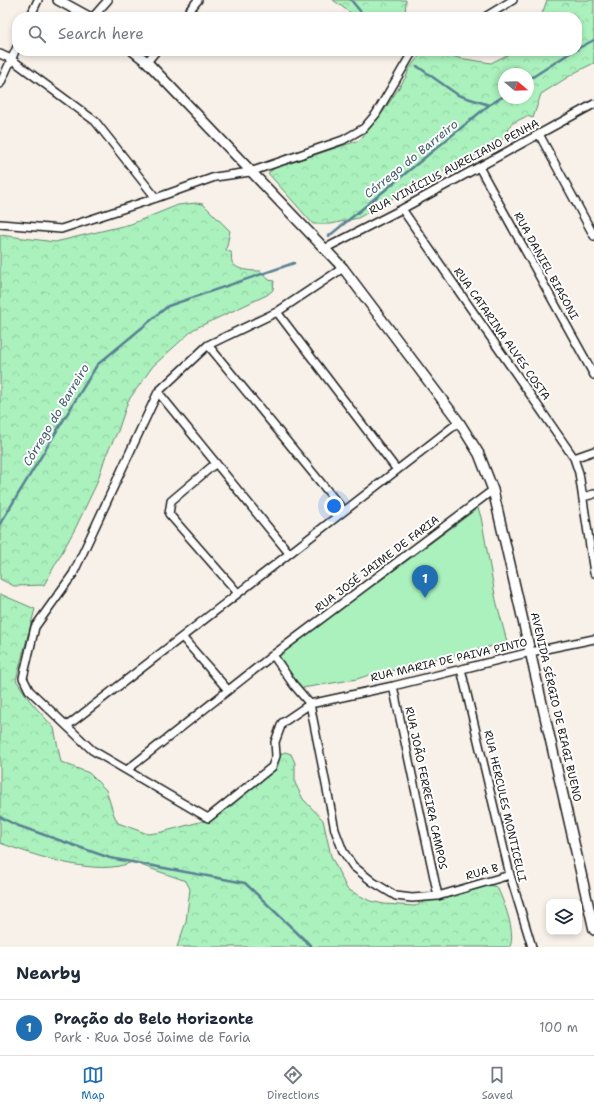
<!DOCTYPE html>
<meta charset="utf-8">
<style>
body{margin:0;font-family:"Shantell Sans",sans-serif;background:#f2f2f3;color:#1f2937}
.controls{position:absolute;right:12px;bottom:12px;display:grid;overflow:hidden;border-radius:8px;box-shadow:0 2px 6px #0003}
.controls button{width:36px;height:36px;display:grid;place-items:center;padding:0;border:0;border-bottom:1px solid #e0e1e3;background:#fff;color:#1f2937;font:20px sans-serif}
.compass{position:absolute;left:498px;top:68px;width:36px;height:36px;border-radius:50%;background:#fff;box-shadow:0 2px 6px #0003;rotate:109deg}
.you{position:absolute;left:334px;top:506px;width:14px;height:14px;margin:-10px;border:3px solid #fff;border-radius:50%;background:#1a73e8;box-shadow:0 0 0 6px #1a73e833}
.badge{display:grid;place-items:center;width:26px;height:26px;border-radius:50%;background:#1f6fb2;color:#fff;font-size:13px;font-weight:700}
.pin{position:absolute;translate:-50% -33px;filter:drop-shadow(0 1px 2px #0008)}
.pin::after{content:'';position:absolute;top:21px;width:14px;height:12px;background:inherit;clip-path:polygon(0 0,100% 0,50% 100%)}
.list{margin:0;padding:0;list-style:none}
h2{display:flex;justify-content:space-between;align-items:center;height:52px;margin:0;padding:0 16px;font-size:17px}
h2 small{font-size:13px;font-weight:400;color:#747a83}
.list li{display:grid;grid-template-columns:26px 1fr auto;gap:12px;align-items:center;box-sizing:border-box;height:56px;padding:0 16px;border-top:1px solid #e0e1e3}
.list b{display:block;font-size:15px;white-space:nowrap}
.list p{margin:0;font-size:13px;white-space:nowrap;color:#747a83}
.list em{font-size:13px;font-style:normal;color:#747a83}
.icon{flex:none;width:22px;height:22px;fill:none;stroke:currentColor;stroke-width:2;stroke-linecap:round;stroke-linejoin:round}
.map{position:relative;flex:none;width:594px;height:947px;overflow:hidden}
.search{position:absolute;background:#fff;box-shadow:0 2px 6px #0003;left:12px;right:12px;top:12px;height:44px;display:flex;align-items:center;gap:10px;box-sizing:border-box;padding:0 14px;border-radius:16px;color:#747a83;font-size:15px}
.sheet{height:108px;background:#fff}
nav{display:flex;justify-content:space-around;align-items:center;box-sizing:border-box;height:56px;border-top:1px solid #e0e1e3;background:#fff;font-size:11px;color:#747a83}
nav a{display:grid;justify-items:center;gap:2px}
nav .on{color:#1f6fb2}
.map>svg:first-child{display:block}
.forest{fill:url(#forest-crowns);stroke:#63866c;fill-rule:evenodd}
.green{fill:#aaf1bd;stroke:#63866c}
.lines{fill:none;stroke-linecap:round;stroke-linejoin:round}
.stream{stroke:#588192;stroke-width:2.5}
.minor-casing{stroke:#1c1c1c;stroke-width:10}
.tertiary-casing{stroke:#1c1c1c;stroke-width:12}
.minor{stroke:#fff;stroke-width:7}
.tertiary{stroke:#fff;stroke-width:9}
.labels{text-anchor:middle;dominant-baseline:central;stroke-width:4;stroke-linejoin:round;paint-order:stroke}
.street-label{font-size:11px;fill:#1c1c1c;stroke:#fff}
.water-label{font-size:12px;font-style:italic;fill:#445f6b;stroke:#fff}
</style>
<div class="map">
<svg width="594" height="947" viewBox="0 0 594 947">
<defs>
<pattern id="forest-crowns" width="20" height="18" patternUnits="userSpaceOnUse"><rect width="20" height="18" fill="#aaf1bd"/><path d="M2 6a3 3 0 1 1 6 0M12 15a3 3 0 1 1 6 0" fill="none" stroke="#92cea2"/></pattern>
</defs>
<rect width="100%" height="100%" fill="#f8f1e9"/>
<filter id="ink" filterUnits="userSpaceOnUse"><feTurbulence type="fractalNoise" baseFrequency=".025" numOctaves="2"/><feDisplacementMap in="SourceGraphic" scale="8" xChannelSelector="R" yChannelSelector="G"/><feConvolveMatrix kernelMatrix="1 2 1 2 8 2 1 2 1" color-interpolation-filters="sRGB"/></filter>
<g filter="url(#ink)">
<path class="forest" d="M333,0h73l-1,17h-52l-1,-3z
M547,0h47v63l-18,9 -35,22 -8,24 -6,-2 -16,8 -5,12 -10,10 -39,18 -35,18 -64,36 -27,6h-18l-45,-51 7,-5 85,-28 25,-31 21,-32 3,-8 14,-18h12l24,7 32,5 16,-8 4,-4h66v-34h-36zM504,74h24v24h-24z
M196,203l7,1 27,27 -4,19 5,2c1,3 0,7 1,10 4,9 21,9 29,9l8,9 5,1 -1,9 -6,5 -73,34 -41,37 -25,35 -10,30 -12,24 -10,30 -20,42 -32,58 -30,1 -14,-7v-344l55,7 76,-18 47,-19z
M0,594l35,15 -19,71 14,21 24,27 7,34 28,11 17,17 8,25 4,8 30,11 14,-2 45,-12 8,-4 37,-28 5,-12 20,-20 8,-4 6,2 4,9v20l8,16 20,21 8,36 16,33 23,12 14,3 31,2 8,-4 33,-6 19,-9 14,-2 8,2c7,15 19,44 13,60h-333l9,-25 4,-33 -4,-8 -54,-19c-34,16 -98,-7 -132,-19z"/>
<path class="green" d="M478,508l3,9 15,83 11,42 -14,4 -75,17 -21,7 -22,3 -18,6 -55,9 -9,-10 -15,-22 78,-60 21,-13z"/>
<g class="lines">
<path class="stream" d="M351,0l14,17
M577,49l17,-9
M417,66l41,29 31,10
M528,80l45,-29
M329,236l160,-131 15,-9
M0,524l97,-159 71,-59 126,-43
M0,817l16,8 94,33 135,25 67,64"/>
<g class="minor-casing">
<path id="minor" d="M30,17l8,-17
M93,17l15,-17
M184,17l14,-17
M485,17l28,-17
M0,54l11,5 84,62 61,77
M147,62l9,-11
M0,84l17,-37
M539,134l55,102
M479,167l115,208
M402,209l172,249 5,15 15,100
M0,224l61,5 95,-31 59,-21 35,-5 93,-32 21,-12 12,-14 37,-63
M324,249l78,-40 192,-105
M343,268l-66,44 -69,33 -50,47 -85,182 -38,53 -12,51 6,12 63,60 116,68 64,-51 4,-11 -1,-14 7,-19 28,-19 83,-18 138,-34 63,-13
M277,312l120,158
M208,345l136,166
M158,392l131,161
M574,458l20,-7
M216,463l-45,38 -2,13 69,79
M583,497l11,-3
M182,637l46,53
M273,655l20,29 17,20 25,126 8,21 10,15 20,16 23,14 16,2 26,-2 72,-21
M461,669l49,206 22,72
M393,686l45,210
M67,726l392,-304
M127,770l146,-115 220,-165"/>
</g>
<g class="tertiary-casing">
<path id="tertiary" d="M58,0l31,17
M133,51l14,11 196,206 116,154 20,32 14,36 101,440"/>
</g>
<use href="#minor" class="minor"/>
<use href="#tertiary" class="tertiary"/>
</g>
</g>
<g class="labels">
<g class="street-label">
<text transform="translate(454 167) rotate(-28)">RUA VINÍCIUS AURELIANO PENHA</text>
<text transform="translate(546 266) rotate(61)">RUA DANIEL BIASONI</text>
<text transform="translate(502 334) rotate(55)">RUA CATARINA ALVES COSTA</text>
<text transform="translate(377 564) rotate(-37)">RUA JOSÉ JAIME DE FARIA</text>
<text transform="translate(449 660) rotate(-13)">RUA MARIA DE PAIVA PINTO</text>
<text transform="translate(556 707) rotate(77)">AVENIDA SÉRGIO DE BIAGI BUENO</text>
<text transform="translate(426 788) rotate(78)">RUA JOÃO FERREIRA CAMPOS</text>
<text transform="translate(505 806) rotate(77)">RUA HERCULES MONTICELLI</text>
<text transform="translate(482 872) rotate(-16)">RUA B</text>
</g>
<g class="water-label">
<text transform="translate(411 159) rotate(-39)">Córrego do Barreiro</text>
<text transform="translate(56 415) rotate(-59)">Córrego do Barreiro</text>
</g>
</g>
</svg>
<div class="controls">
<button><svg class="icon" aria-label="layers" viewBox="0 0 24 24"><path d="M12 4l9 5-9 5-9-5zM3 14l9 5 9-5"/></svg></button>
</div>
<svg class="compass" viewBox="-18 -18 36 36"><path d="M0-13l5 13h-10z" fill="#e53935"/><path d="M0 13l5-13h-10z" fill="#747a83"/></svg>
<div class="you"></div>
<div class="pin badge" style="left:425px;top:598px">1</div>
<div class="search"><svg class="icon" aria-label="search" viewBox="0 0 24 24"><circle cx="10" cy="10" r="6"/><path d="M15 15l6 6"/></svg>Search here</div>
</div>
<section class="sheet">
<h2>Nearby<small></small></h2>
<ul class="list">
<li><span class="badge">1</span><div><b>Pração do Belo Horizonte</b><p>Park · Rua José Jaime de Faria</p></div><em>100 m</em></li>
</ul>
</section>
<nav>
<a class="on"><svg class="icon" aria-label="map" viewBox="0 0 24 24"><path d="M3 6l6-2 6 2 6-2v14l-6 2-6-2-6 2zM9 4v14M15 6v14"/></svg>Map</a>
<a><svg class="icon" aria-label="directions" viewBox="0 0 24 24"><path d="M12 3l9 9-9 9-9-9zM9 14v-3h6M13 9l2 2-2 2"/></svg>Directions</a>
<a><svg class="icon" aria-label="saved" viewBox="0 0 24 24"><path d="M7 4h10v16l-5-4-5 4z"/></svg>Saved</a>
</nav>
